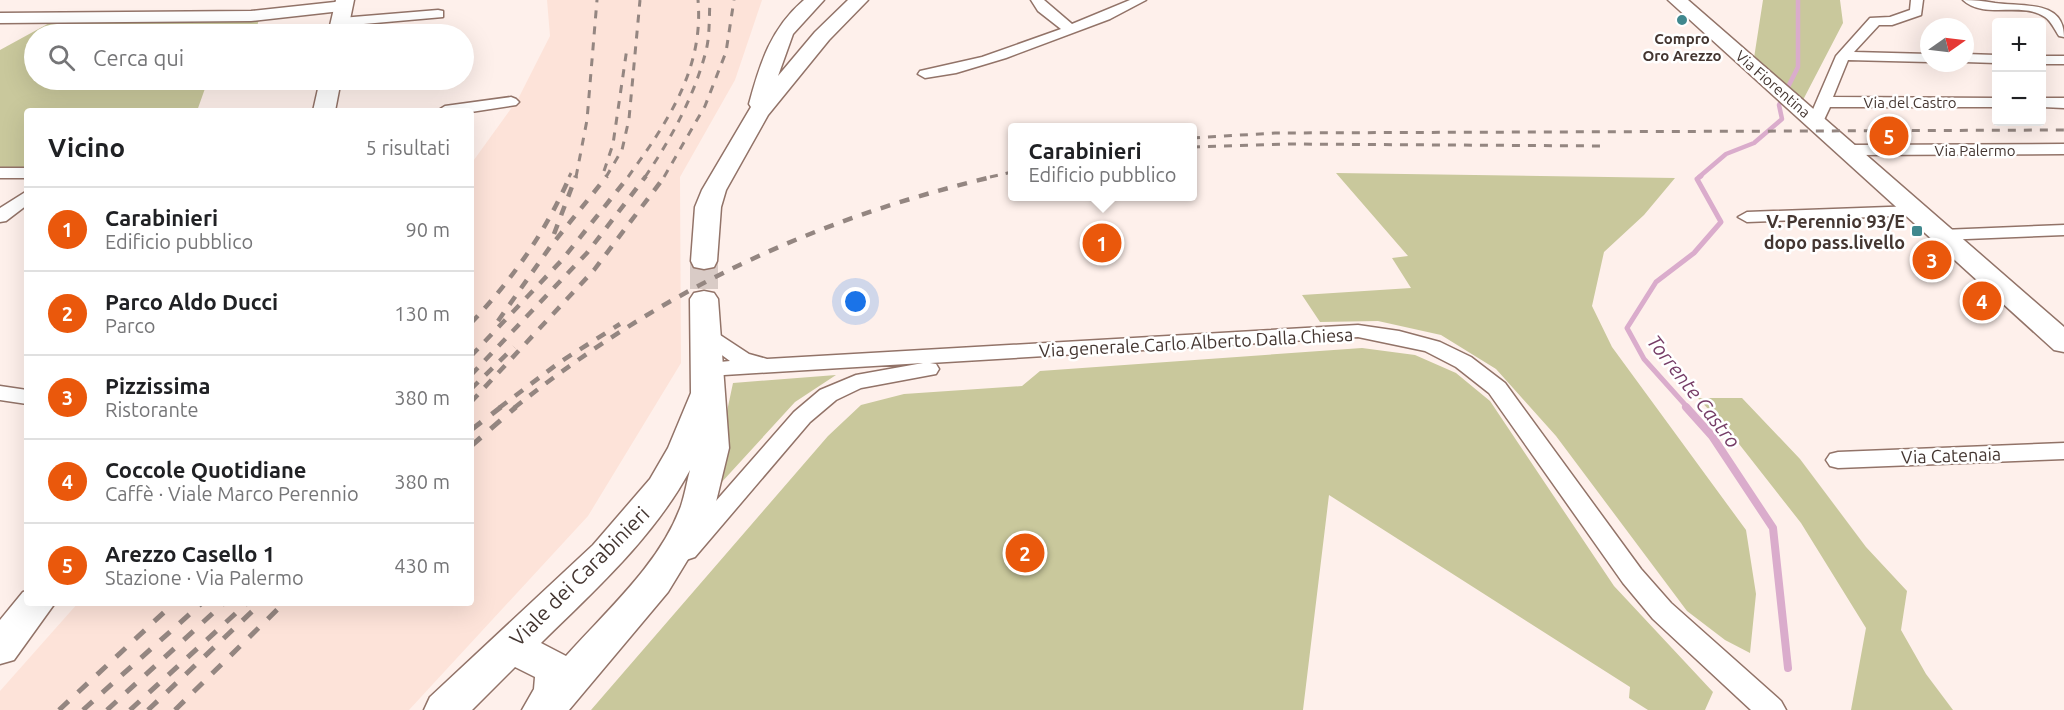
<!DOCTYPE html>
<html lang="it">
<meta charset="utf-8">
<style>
body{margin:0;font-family:Ubuntu,sans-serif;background:#f2f2f2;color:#202124}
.controls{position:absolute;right:18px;top:18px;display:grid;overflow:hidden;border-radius:6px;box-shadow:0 6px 24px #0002}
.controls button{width:54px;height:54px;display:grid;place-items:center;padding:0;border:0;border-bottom:2px solid #e0e0e0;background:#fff;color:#202124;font:30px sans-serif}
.compass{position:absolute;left:1920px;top:18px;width:54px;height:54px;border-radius:50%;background:#fff;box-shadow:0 6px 24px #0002;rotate:76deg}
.you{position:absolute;left:856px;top:302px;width:21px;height:21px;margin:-15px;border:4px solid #fff;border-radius:50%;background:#1a73e8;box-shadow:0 0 0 9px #1a73e833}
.badge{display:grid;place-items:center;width:39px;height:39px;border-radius:50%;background:#ea580c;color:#fff;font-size:20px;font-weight:700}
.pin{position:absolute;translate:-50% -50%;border:3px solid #fff;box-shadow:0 2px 6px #0006}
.popup{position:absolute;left:1008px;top:123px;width:189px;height:78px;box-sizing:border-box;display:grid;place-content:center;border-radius:6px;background:#fff;filter:drop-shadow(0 2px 4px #0005);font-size:20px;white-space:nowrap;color:#757577}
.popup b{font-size:22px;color:#202124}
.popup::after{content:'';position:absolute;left:50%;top:100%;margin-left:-12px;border:12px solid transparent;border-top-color:#fff}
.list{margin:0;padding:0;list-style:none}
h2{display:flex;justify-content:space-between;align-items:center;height:78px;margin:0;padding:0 24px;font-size:26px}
h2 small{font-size:20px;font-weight:400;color:#757577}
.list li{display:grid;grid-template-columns:39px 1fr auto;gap:18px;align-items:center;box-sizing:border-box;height:84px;padding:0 24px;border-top:2px solid #e0e0e0}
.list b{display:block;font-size:22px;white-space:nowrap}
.list p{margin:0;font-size:20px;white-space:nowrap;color:#757577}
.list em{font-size:20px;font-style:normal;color:#757577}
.icon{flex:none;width:33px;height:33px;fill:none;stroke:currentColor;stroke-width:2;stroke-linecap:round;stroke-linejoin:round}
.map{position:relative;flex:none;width:2064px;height:710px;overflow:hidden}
.search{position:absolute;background:#fff;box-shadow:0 6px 24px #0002;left:24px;top:24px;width:450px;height:66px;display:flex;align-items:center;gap:15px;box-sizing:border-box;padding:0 21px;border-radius:33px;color:#757577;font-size:22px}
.panel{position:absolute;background:#fff;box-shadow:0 6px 24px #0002;left:24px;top:108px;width:450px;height:498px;border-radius:6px}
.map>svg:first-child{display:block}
.built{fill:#fde3d9}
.green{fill:#c9c89c}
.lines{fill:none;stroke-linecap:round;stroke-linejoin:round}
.stream-far2{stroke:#daaccc;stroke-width:4.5}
.stream-far1{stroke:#daaccc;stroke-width:5}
.stream{stroke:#daaccc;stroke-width:8}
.secondary-tunnel{stroke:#d9cbc6;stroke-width:28;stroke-dasharray:28 14;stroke-linecap:butt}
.minor-casing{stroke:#927368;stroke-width:3}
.tertiary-casing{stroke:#927368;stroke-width:3}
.secondary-casing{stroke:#927368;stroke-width:3}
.minor{fill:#fff;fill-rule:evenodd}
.tertiary{fill:#fff;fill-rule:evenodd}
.secondary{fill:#fff;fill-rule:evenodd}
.rail-far2{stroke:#948681;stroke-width:3;stroke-dasharray:8 8;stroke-linecap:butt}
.rail-far1{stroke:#948681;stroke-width:4.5;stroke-dasharray:10 10;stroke-linecap:butt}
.rail{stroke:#948681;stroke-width:5;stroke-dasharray:13 13;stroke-linecap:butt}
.poi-dot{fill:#40888e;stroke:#fff;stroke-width:2}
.labels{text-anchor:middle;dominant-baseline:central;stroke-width:5;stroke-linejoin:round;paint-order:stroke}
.far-poi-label{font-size:15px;font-weight:bold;fill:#443631;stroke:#fff}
.far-street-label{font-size:15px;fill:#443631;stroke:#fff}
.poi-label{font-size:18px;font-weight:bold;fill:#443631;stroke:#fff;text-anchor:end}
.street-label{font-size:18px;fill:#443631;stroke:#fff}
.water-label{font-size:20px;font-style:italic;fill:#763d67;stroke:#fff}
.near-street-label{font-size:21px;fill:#443631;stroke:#fff}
</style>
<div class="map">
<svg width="2064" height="710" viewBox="0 0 2064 710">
<rect width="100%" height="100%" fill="#fef0eb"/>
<path class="built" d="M547,0h215l-27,80 -55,97 1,186 -93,153 -179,194h-409v-19l78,-88h393v-439l47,-65 32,-63z"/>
<path class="green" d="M1763,0h77l3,23 -40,77 -49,-42z
M225,19h34l-4,15h-221v46h174l-11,31h-170v57h-27v-118l53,-29h34l3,2 128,-1z
M1336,173l339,5 -31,37 -40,37 -12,54 20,41 134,183 10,64 -6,59 -25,-13 -38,-29 -131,-175 -60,-67 -55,-34 -63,-14 -58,1 -18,-27 109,-7 -19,-30 16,-2z
M1362,348l53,7 41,18 34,28 124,185 99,106 -8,18h-57l-19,-12 1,-11 -301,-192 -26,215h-712l237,-274 33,-31 43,-11 118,-8 18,-15z
M836,375l-41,27 -86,94 24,-113z
M1698,398h44l58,61 66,88 41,44 -6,39 25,44 27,36h-102l15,-82 -65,-105 -69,-88z"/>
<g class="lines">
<path class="stream-far2" d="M1699,177l27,-23 28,-11 28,-24 -3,-14 19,-38v-67"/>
<path class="stream-far1" d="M1688,408l-44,-49 -17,-31 29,-46 38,-29 27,-31 -24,-43 4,-3"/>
<path class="stream" d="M1686,407l26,29 61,92 15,140"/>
<path class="secondary-tunnel" d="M704,261v38"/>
<g class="minor-casing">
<path id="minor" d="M1031,0h13l28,24 58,-24h16l-36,19 -104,39 -50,15 -31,5 -7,-4 2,-3 62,-14 79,-28 -23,-18z
M1911,0h12l-2,15 -29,10h-13l-25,27 75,2v8l-81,-2 -15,37 163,1v9h-166l-8,17h-12l-2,-3 28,-65 34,-38 20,-1 20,-7z
M1963,0c11,0 21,1 32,3 29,4 69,-3 69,34l-5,-1c-4,-6 -8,-15 -14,-19 -23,-16 -61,3 -82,-17z
M438,10l5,1v6l-102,9 -7,-4 7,-4z
M1965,54l31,1v8l-31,-1z
M2042,56h22v8h-22z
M511,97l5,2 3,3 -3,3 -45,7 -34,-1 8,-5z
M2042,98h22v10l-22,-1z
M2064,144v10l-215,1 -8,-5 8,-5z
M0,168h27v10h-27z
M27,191v14l-21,16 -6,1v-14z
M1916,206l6,1 3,4 -3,4 -175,7 -9,-5 9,-5z
M2064,225v10l-122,5 -9,-5 9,-5z
M1358,325l41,6 41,11 31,15 34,26 136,186 30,34 110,98 5,9h-35l-98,-91 -30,-36 -134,-190 -33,-26 -31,-16 -67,-14 -428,26 6,1 3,5 -3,5 -75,14 -25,12 -26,22 -115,135 -9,3 -9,-3 -4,-7 121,-138 26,-22 36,-15 67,-12 -215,13 -8,-2 -3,-5 3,-5 30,-3 -30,-22 -3,-4 3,-4h14l35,23 18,5z
M0,386l27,4v14l-27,-4z
M2064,443v16l-226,9 -8,-2 -4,-6 4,-6 8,-2z"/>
</g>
<g class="tertiary-casing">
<path id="tertiary" d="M344,1l6,1 2,4 -2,4 -99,11 -251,2v-10l251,-2z"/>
</g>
<g class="secondary-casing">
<path id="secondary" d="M336,0h18l-7,34h-19z
M804,0h20l-31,34 -15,42 37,-44 33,-32h20l-39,40 -61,75 -42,75 -5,17 -4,54 -3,6 -10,2 -10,-2 -3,-6 4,-54 7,-17 49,-83 -2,-3c11,-41 22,-76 55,-104z
M1668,0h20l376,327v25l-10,-2z
M320,80h21l-6,31h-22z
M704,291l10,2 4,6 11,149 -14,58 -11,27 -36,59 -99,118h-47l12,-21 1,-12 -20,-10 -43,43h-48l6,-13 163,-152 57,-66 18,-31 23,-55 -1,-94 4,-6zM690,470c-3,11 -5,24 -9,36 -21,58 -75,105 -115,150l-25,-13c54,-53 113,-106 149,-173z
M27,591v12h28l-41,57 -14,4v-44l23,-28z"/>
</g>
<use href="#minor" class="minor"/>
<use href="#tertiary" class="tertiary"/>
<use href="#secondary" class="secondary"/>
<path class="rail-far2" d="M1192,138l83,-5 789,-3
M1192,147l96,-3 318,2
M604,171l9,-27 14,-96
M569,177l2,-4
M576,177l11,-57 10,-120
M606,177l16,-27 7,-31 11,-119
M628,177c39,-54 76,-108 70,-177
M645,177c26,-38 49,-80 61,-126 4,-16 3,-34 4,-51
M664,177l41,-71 21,-54 8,-52
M990,177l22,-5"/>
<path class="rail-far1" d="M554,234l22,-58
M498,321l52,-74 57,-71
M471,323c42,-44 75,-92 99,-147
M471,356l91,-96 67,-84
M471,375l116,-122 59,-77
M471,389l43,-42
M471,402l123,-132 71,-94
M499,408l61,-46 60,-38
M514,408c148,-118 299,-189 482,-232"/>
<path class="rail" d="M471,430l30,-23
M471,446l45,-39
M59,710l115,-107
M83,710l119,-107
M107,710l117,-107
M130,710l117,-107
M148,710l113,-107
M175,710l109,-107"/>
</g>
<g class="poi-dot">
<circle cx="1682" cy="20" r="6"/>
<rect x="1911" y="225" width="12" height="12" rx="3"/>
</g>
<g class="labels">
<g class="far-poi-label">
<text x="1682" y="38">Compro<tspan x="1682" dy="17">Oro Arezzo</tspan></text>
</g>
<g class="far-street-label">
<text transform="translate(1773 84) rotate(41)">Via Fiorentina</text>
<text x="1910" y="102">Via del Castro</text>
<text x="1975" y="150">Via Palermo</text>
</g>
<g class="poi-label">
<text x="1905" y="221">V. Perennio 93/E<tspan x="1905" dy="21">dopo pass.livello</tspan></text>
</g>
<g class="street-label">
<text transform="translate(1196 342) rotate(-3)">Via generale Carlo Alberto Dalla Chiesa</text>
<text transform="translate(1951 455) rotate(-2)">Via Catenaia</text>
</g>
<g class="water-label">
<text transform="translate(1694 391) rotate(52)">Torrente Castro</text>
</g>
<g class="near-street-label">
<text transform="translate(579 576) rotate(-45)">Viale dei Carabinieri</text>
</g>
</g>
</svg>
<div class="controls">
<button>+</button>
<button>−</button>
</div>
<svg class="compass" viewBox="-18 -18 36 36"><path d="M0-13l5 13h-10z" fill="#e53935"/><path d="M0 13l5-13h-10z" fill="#757577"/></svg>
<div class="you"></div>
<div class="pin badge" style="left:1102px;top:243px">1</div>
<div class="popup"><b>Carabinieri</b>Edificio pubblico</div>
<div class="pin badge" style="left:1025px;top:553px">2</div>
<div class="pin badge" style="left:1932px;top:260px">3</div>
<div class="pin badge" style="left:1982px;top:301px">4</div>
<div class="pin badge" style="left:1889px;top:136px">5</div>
<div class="search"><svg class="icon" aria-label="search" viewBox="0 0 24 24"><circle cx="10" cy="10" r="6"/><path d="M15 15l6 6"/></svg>Cerca qui</div>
<section class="panel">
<h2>Vicino<small>5 risultati</small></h2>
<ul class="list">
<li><span class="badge">1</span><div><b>Carabinieri</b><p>Edificio pubblico</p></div><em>90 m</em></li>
<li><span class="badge">2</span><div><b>Parco Aldo Ducci</b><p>Parco</p></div><em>130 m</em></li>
<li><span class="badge">3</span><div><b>Pizzissima</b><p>Ristorante</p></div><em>380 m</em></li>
<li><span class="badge">4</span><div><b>Coccole Quotidiane</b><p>Caffè · Viale Marco Perennio</p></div><em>380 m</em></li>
<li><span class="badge">5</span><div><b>Arezzo Casello 1</b><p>Stazione · Via Palermo</p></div><em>430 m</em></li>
</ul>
</section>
</div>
